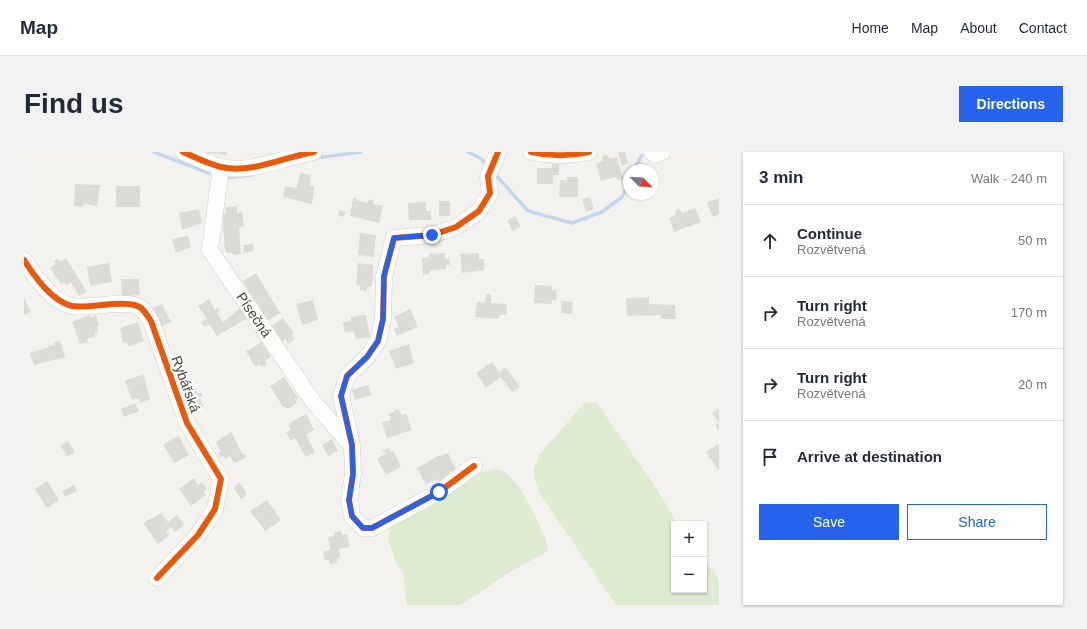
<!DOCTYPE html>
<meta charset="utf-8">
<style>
body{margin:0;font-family:Helvetica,sans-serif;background:#f2f2f3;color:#1f2937}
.controls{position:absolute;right:12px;bottom:12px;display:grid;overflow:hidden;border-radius:0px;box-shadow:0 1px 3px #0004}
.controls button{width:36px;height:36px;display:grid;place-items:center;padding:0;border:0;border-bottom:1px solid #e0e1e3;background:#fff;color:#1f2937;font:20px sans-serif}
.compass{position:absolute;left:599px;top:12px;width:36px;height:36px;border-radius:50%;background:#fff;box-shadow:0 1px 3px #0004;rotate:114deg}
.stop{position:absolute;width:12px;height:12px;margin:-9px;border:3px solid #2563eb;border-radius:50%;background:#fff}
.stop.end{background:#2563eb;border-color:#fff;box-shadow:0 1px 4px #0008}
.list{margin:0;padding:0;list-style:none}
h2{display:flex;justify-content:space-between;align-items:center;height:52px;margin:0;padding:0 16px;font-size:17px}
h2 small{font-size:13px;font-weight:400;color:#747a83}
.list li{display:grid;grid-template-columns:26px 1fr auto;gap:12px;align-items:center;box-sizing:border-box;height:72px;padding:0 16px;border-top:1px solid #e0e1e3}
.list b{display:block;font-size:15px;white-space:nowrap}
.list p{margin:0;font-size:13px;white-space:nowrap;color:#747a83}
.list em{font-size:13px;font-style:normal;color:#747a83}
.actions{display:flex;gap:8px;padding:12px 16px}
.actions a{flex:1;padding:9px 0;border:1px solid #2563eb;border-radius:0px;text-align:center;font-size:14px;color:#2563eb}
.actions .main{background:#2563eb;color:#fff}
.icon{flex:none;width:22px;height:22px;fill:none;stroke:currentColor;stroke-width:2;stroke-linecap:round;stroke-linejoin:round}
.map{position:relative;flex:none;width:695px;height:453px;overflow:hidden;border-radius:0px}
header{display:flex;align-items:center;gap:24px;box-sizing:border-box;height:56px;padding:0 20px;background:#fff;border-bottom:1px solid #e0e1e3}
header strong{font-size:19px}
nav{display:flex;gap:22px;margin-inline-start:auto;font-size:14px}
.intro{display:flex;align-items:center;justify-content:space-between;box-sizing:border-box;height:96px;padding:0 24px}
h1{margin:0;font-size:28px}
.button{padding:10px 18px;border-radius:0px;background:#2563eb;color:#fff;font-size:14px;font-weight:700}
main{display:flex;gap:24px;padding:0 24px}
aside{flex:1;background:#fff;border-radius:0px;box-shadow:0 1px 3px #0004}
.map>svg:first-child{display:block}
.green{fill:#ddebd0}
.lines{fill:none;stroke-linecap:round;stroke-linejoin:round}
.stream{stroke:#c3d7ed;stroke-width:3.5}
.building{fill:#dddbd6}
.minor-casing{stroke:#d1d0cc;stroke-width:17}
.minor{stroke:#fdfdfc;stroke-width:16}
.cycleway-casing{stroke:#fff;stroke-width:8}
.cycleway{stroke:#e8590c;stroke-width:6}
.route{stroke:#2563eb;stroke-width:5}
.labels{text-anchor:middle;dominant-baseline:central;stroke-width:4;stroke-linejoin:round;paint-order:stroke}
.street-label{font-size:14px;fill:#49453a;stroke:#fff}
</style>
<header>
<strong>Map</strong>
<nav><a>Home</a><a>Map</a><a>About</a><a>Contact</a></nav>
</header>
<div class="intro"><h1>Find us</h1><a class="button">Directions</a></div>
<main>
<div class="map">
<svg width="695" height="453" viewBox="0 0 695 453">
<rect width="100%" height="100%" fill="#f3f2ee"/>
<path class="green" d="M561,250l12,1 59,85 22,36h-4v66h30v-30l15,19v26h-103l-76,-111 -5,-15 -1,-9 5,-15z
M472,317c8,2 15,7 20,14 9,11 30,52 32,66l-2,3 -36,20 -49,33h-54l-4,-32 -7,-10 -8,-24 2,-9 4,-7c27,-17 71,-50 102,-54z"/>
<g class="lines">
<path class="stream" d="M130,0l55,21
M444,0l12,6 5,5
M292,6l45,-6
M610,18l8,-15
M470,21l34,38 44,12 30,-11 20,-15 7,-15
M201,26l27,-3"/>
</g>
<path class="building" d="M183,0h20v3l-20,-2z
M594,0h7l3,11 -6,3z
M584,3l1,4 8,-2 6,22 -4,1 -4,-3 -14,4 -5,-17 7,-3 -1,-5z
M528,12h7v11h-6v9h-16v-16h15z
M276,21l11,2 -1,10 4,1v5l-2,13 -29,-7 2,-11 12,2z
M543,25h11v20h-19l1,-17h7z
M51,32l25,1 -3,21 -13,-2 -1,3 -9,-1z
M92,34h24v21h-24z
M566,45l4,12 -8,3 -4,-13z
M329,46h4l-1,2 11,3 3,-4 3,1v4l10,2 -4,17 -29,-7z
M695,46v16l-6,3 -6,-14z
M415,49h11v15h-11z
M402,50v9h5v9h-22l-1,-17z
M213,54v7l5,-1 2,14 -5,1 2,27 -8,1v-2h-6l-2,-2 -3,-38h4l-1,-6z
M671,56l6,14 -27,10 -5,-14 7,-3 -1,-4 5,-2 2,4z
M175,57l3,14 -20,7 -3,-17z
M316,58l6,2 -2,5 -6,-2z
M491,64l6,11 -8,4 -6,-11z
M336,81l16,2 -2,22 -16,-2z
M164,84l3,11 -15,6 -4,-14z
M229,92l1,7 -10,2 -1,-8z
M421,101v6l4,-1 1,7h-4v4l-16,1v4l-7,1 -1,-17 7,-1v-3z
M455,101v6h5v11l-22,3 -2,-19z
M42,106l21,34 -8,4 -8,-14 -5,3 -2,-3 -3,2 -11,-16 6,-4 -2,-3 4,-2 2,3z
M85,111l3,19 -22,4 -3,-19z
M334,111l15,2v16l-2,6h-4v4l-7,-1v-4l-4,-1z
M232,121l24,40 -12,7 -17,-26 -4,3 -3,-5 4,-2 -5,-9z
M97,127h18l1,16 -18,1z
M511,133l17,1v4h5l-1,11 -4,-1v4l-18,-1z
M462,142h5v9l16,1 -1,11h-6l-2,4 -23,-2 2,-15h8z
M625,145v7l26,1 1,14h-15v-4l-34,1 -1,-18z
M0,146l7,14 -7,3z
M185,147l6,11 3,-2 2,2 -3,3 6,9 18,-14 10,8 -34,20 -8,-12 -5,3 -3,-5 6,-3 -9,-13z
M289,148l5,20 -16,5 -6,-21z
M538,149l11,1 -1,12 -11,-1z
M138,152l9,18 -10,5 -9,-18z
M386,157l8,18 -21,9 -3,-7 5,-2 -5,-10z
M65,163l1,2 6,-2 3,11 -2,1 1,5 -4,1 1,4 -8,2 1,3 -8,2 -8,-22z
M342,163l4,22 -15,2 -1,-8 -9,2 -2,-10 8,-2v-4z
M259,166l11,15 -2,2 3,4 -7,5 -3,-5 -5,4 -11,-15z
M114,170l6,19 -16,6 -1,-4 -4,-1 -3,-13 2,-1v-1z
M36,189l5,16 -31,8 -4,-12 25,-8 -1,-3z
M238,190l9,15 -6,3 2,4 -6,3 -1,-3 -5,3 -9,-16z
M385,192l5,19 -18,6 -7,-18z
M468,210l7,10 6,-5 15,20 -8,5 -11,-15 -15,11 -10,-15z
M119,222l7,25 -10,4 -1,-5 -7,2 -7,-19z
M260,225l14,21 -3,1 2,4 -10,6 -2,-3 -2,1 -13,-21z
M170,233l3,8h5v3l-3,1 5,10 -10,4 -9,-22z
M344,233l3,10 -16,5 -3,-10z
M111,251l4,8 -15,6 -3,-8z
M374,257l4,6 4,-2 6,17 -25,8 -5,-16 9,-2 -2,-6z
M695,257v22l-4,-6 4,-2 -7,-10z
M282,262l8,16 -8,5 9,17 -9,5 -11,-19 -4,3 -5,-9 5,-2 -3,-6z
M207,280l12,23 2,-1 2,3 -13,6 -4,-7 -5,3 -2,-3 -3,2 -2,-5 3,-1 -5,-10z
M155,284l10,19 -15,8 -11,-19z
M308,287l6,12 -10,5 -6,-11z
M44,289l7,11 -8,4 -6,-10z
M694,292l1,1v26l-13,-19z
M365,296l2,4 2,-2 8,17 -15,8 -9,-16 8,-5 -2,-3z
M424,301l8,16 -6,3 3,5 -13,8 -3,-6 -11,6 -9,-17 23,-13 1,1z
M170,326l4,7 4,-3 5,7 -4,3 3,3 -15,11 -12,-17z
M23,329l12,19 -12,8 -12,-19z
M215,330l8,12 -6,5 -7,-11z
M50,333l3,6 -12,6 -3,-6z
M243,348l14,20 -16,11 -15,-20z
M137,361l7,9 9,-7 7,10 -9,7 -4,-4 -5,3 3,4 -11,9 -15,-21z
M317,379l1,4 5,-1 3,13 -11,2 1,9h-3l1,5 -8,1 -1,-4h-5l-1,-8 7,-2 -2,-13 6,-1v-3z"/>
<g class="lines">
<g class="minor-casing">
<g id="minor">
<path d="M159,0c12,5 25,12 38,15 30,7 63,-10 93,-15"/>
<path d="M507,0c18,4 40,4 58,0"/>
<path d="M628,0l3,3 7,-3"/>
<path id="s1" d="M197,15l-11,83 102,150 38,44"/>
<path d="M0,108c10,16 29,42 48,46 18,3 56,-8 69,2 4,3 7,9 10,13l36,102 34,56 -6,30 -17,26 -41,43"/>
<path d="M450,314l-35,26 -67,36h-9l-11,-12 -3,-16 4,-26 -1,-29 -11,-49 6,-20 20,-19 11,-16 5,-22 1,-43 10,-38 38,-3 24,-8 23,-16 11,-18 -2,-17 10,-24"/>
</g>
</g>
<use href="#minor" class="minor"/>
<g class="cycleway-casing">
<path id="cycleway" d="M159,0c12,5 25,12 38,15 30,7 63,-10 93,-15
M507,0c18,4 40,4 58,0
M0,108c10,16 29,42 48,46 18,3 56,-8 69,2 4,3 7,9 10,13l36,102 34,56 -6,30 -17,26 -41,43
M450,314l-35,26 -67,36h-9l-11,-12 -3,-16 4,-26 -1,-29 -11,-49 6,-20 20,-19 11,-16 5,-22 1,-43 10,-38 38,-3 24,-8 23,-16 11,-18 -2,-17 10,-24"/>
</g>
<use href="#cycleway" class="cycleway"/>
</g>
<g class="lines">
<path class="route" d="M408,83l-38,3 -10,38 -1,43 -5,22 -11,16 -20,19 -6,20 11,49 1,29 -4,26 3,16 11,12h9l67,-36"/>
</g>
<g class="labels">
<g class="street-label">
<text stroke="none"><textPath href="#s1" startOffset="162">Písečná</textPath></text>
<text transform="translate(162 232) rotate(70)">Rybářská</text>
</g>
</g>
</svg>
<div class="controls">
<button>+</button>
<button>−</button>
</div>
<svg class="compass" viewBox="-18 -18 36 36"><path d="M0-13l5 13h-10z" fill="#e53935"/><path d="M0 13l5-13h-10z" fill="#747a83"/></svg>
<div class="stop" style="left:415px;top:340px"></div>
<div class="stop end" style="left:408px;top:83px"></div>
</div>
<aside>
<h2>3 min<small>Walk · 240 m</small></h2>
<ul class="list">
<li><svg class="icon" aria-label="ahead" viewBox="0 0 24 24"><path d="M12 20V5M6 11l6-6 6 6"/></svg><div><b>Continue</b><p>Rozvětvená</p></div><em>50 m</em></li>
<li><svg class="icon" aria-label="right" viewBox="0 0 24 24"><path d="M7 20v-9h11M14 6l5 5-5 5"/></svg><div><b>Turn right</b><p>Rozvětvená</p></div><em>170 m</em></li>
<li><svg class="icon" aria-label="right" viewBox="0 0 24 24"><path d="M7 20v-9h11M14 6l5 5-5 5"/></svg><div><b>Turn right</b><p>Rozvětvená</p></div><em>20 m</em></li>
<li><svg class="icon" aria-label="arrive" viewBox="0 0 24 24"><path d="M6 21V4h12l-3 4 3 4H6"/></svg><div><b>Arrive at destination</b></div></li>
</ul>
<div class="actions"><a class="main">Save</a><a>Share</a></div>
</aside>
</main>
